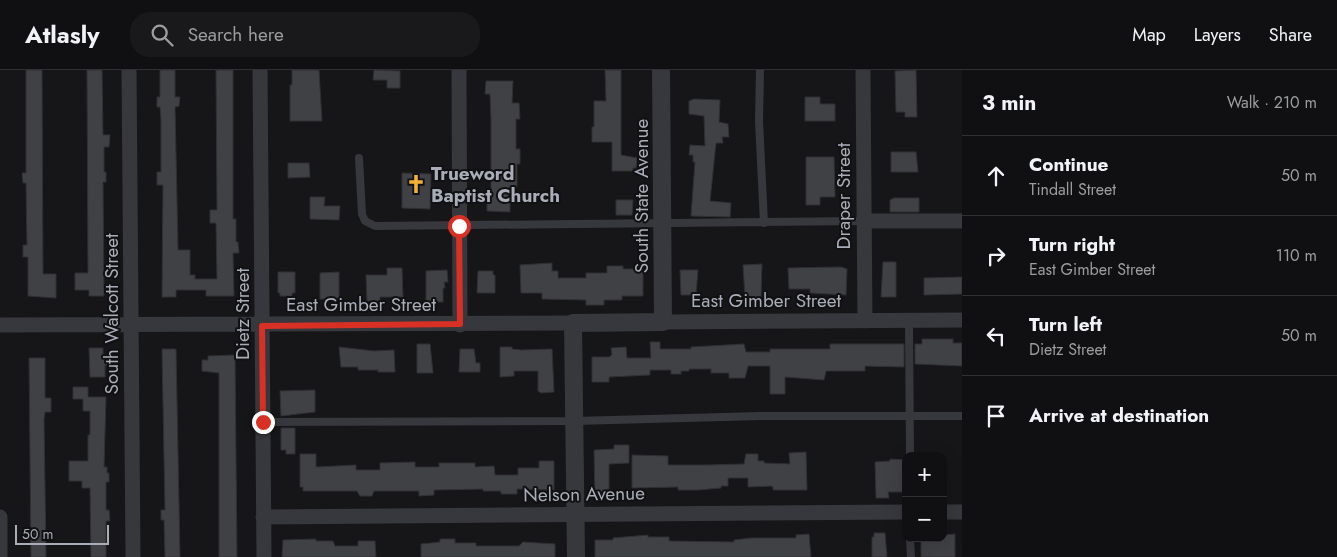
<!DOCTYPE html>
<meta charset="utf-8">
<style>
body{margin:0;font-family:Jost,sans-serif;background:#19191b;color:#f1f3f6}
.controls{position:absolute;right:15px;bottom:15px;display:grid;overflow:hidden;border-radius:10px;box-shadow:0 5px 20px #0002}
.controls button{width:45px;height:45px;display:grid;place-items:center;padding:0;border:0;border-bottom:1px solid #303032;background:#101012;color:#f1f3f6;font:25px sans-serif}
.scale{position:absolute;left:15px;bottom:12px;width:94px;box-sizing:border-box;padding-left:5px;border:2px solid #a8adb8;border-top:0;font-size:14px;line-height:18px;white-space:nowrap;color:#a8adb8;-webkit-text-stroke:4px #111113;paint-order:stroke}
.stop{position:absolute;width:15px;height:15px;margin:-11px;border:4px solid #d93025;border-radius:50%;background:#fff}
.stop.end{background:#d93025;border-color:#fff;box-shadow:0 1px 5px #0008}
.list{margin:0;padding:0;list-style:none}
h2{display:flex;justify-content:space-between;align-items:center;height:65px;margin:0;padding:0 20px;font-size:21px}
h2 small{font-size:16px;font-weight:400;color:#9c9d9f}
.list li{display:grid;grid-template-columns:32px 1fr auto;gap:15px;align-items:center;box-sizing:border-box;height:80px;padding:0 20px;border-top:1px solid #303032}
.list b{display:block;font-size:19px;white-space:nowrap}
.list p{margin:0;font-size:16px;white-space:nowrap;color:#9c9d9f}
.list em{font-size:16px;font-style:normal;color:#9c9d9f}
.icon{flex:none;width:28px;height:28px;fill:none;stroke:currentColor;stroke-width:2;stroke-linecap:round;stroke-linejoin:round}
.map{position:relative;flex:none;width:962px;height:487px;overflow:hidden}
header{display:flex;align-items:center;gap:30px;box-sizing:border-box;height:70px;padding:0 25px;background:#101012;border-bottom:1px solid #303032}
header strong{font-size:24px}
nav{display:flex;gap:28px;margin-inline-start:auto;font-size:18px}
.search{width:350px;height:45px;background:#19191b;display:flex;align-items:center;gap:12px;box-sizing:border-box;padding:0 18px;border-radius:20px;color:#9c9d9f;font-size:19px}
main{display:flex}
aside{flex:1;background:#101012}
.map>svg:first-child{display:block}
.building{fill:#404145;stroke:#303034}
.lines{fill:none;stroke-linecap:round;stroke-linejoin:round}
.service{stroke:#37383d;stroke-width:8}
.minor{stroke:#37383d;stroke-width:15}
.tertiary{stroke:#37383d;stroke-width:18}
.route{stroke:#d93025;stroke-width:6}
.labels{text-anchor:middle;dominant-baseline:central;stroke-width:4;stroke-linejoin:round;paint-order:stroke}
.poi-label{font-size:19px;font-weight:bold;fill:#a8adb8;stroke:#111113;text-anchor:start}
.street-label{font-size:19px;fill:#a8adb8;stroke:#111113}
</style>
<header>
<strong>Atlasly</strong>
<div class="search"><svg class="icon" aria-label="search" viewBox="0 0 24 24"><circle cx="10" cy="10" r="6"/><path d="M15 15l6 6"/></svg>Search here</div>
<nav><a>Map</a><a>Layers</a><a>Share</a></nav>
</header>
<main>
<div class="map">
<svg width="962" height="487" viewBox="0 0 962 487">
<rect width="100%" height="100%" fill="#161618"/>
<path class="building" d="M26,0h16l1,204h13v24l-28,-2v-39h-5v-12h4l-1,-62h-3l-1,-10h4z
M87,0h15l1,65h7l-1,12h-5v25h2v10h-3l1,114h-15v-6h-14v-17h13z
M160,0h15v27h5l-1,9 -4,1 3,143h12v25h5v4h22l-1,-56h-6v-13h7l-1,-140h17v149h3v23h2l1,11h-6l1,43h-28v-6h-30v7h-14l1,-112h-6v-13h4v-53l-1,-12h-3v-10h3z
M292,0h27l3,51h-32v-36h2z
M374,0l26,1v17h-13v-8h-14z
M605,0h16v85l16,3 -1,10h-3v3h-21v-29h-20v-15h2v-26h12z
M916,0l1,47h-12v-5h-9l-1,-41z
M486,11h27l-1,22h7l1,16h-4v30h4v15h-3v23h-7v25l-23,-1v-16l4,1v-77l-1,-25h-5z
M805,27h15v7h15v17h-30z
M694,29l26,1 -1,22 9,2 1,13h-7l1,6h-7l-6,58 21,2 -1,14 -39,-1 4,-54h-2v-7h-4l1,-10 15,1 -1,-30 -15,-2v-13z
M891,82h25l2,20h-27z
M806,87h28l1,40h-15v8h-14z
M288,93h21l1,14 -22,1z
M402,103l29,1 -1,35 -28,-1z
M310,127h15l-1,9h16l-1,14 -29,-1z
M894,128h25v14h-29v-12z
M616,130h17l-1,15h-16z
M883,192h13v35h-15z
M552,193v8h6v7h28v-5h21v-7h16v3h20v27h-21v4h-18v5h-18v-5l-44,-1v-6h-21l-1,-28z
M762,194l-1,33h-16l-2,-32z
M841,197l6,2 -1,26 -36,-2v-4h-21l-1,-21z
M387,198h15l1,29h-23v4h-13l-1,-26h21z
M447,200l1,12h-4l1,6h-2v14h-17v-31z
M680,200h18l-2,25h-15z
M478,201h15v4h2v18h-18z
M278,202h17v21h-3v3h-12v-3h-2z
M339,202v27h-19v-26z
M962,207v17l-38,1v-17z
M922,269h31v4h9v23l-47,-2v-20h7z
M650,272h10v7h31v-2l53,-3 2,8h24v-3h60v-5h74v23l-39,-1v5h-39l-2,9 -39,-3v17h-15v-28h-22l-3,12h-16v-5h-18v-4h-22v2h-8v3h-10v-4h-21v5l-41,2v5h-17v-25h17l3,-2 -1,-7 15,-1 1,11h24z
M417,274h13l3,29h-16z
M339,277l35,4 20,-1 1,22h-17v-2h-20v-3h-17z
M500,277h12v2l9,1 31,-1 2,43 -13,1 -3,-2v-20h-24v5l-14,1z
M89,278h14v7h6v10h-4v12h-15z
M162,279h14l4,208h-15l-1,-37h-3v-10h4z
M460,279h14l2,14h4v9h-21z
M235,285l2,202h-18v-184l-17,-2v-11h6v-4z
M29,288h16v40h6v14h-6l-1,7 2,138h-15z
M73,317h15v10h18l-2,70h3v6h2v9h-3v28h3l1,11h-4v36h-15l-1,-69h-8v-7h-13v-20h19v-26h2v-24h-7v-12h-10z
M315,320v22l-34,4 -1,-25z
M281,358h14v26h-9v-4h-5z
M614,375h15v18l-20,1v25h-2v4l-12,1 -1,-44 20,-1z
M806,382l1,38h-34v-3l-2,-1 -23,1v-9h-20v8h-7v2l-23,2h-20v-3l-46,1v-33l36,1v9h40l36,-1 2,-10h12v7h6v2l26,1 -1,-11z
M300,384h16v13l40,-2v5h24v-7l35,-1v5h24v-4h36v4l19,-1 1,9h23v-7h21v-7h15v29l-37,-1v5h-16v-3h-18v-2l-49,1v5l-15,1v-5h-45l-2,5h-12l-3,-5h-54v-4h-3z
M890,389l16,1 -1,32h-17l1,6h-13l-1,-36 15,-1z
M874,463h11l2,24h-15v-20h2z
M809,464l2,23h-216v-17h18v-2l35,-3v2h21v4l65,1v-2l17,-2h45v-3z
M955,464v23h-34v-19h22v-3z
M316,469v2h17l2,5h23v-5h17l1,16h-94l1,-17z
M440,469h15v4h21v3h43l4,-4 32,2v13h-134v-13l19,-2z"/>
<g class="lines">
<path class="service" d="M760,0l-1,51 5,102
M359,88l3,56 3,7 10,5 488,-5
M909,251l1,135
M263,352l311,-1 187,-5h201
M910,468l1,19"/>
<path class="minor" d="M129,0l4,487
M260,0l4,487
M459,0l1,255
M863,0l2,251
M863,151h99
M663,252l299,-2
M0,255l573,-2
M943,442h19
M0,447v40
M263,447l643,-5"/>
<path class="tertiary" d="M576,487l-3,-234 90,-1 -2,-252"/>
</g>
<g class="lines">
<path class="route" d="M263,352l-1,-96 198,-2 -1,-98"/>
</g>
<defs>
<g id="church-bare" transform="scale(1.5)"><path d="M-1.2-6h2.4v3.5h3.3v2.4h-3.3V6h-2.4V-.1h-3.3v-2.4h3.3Z" fill="#f2b134" stroke="#111113" stroke-width="2.5" paint-order="stroke"/></g>
</defs>
<g fill-rule="evenodd">
<use href="#church-bare" x="416" y="114"/>
</g>
<g class="labels">
<g class="poi-label">
<text x="431" y="103">Trueword<tspan x="431" dy="22">Baptist Church</tspan></text>
</g>
<g class="street-label">
<text transform="translate(641 126) rotate(-90)">South State Avenue</text>
<text transform="translate(843 126) rotate(-90)">Draper Street</text>
<text x="766" y="230">East Gimber Street</text>
<text x="361" y="234">East Gimber Street</text>
<text transform="translate(111 244) rotate(-90)">South Walcott Street</text>
<text transform="translate(242 244) rotate(-90)">Dietz Street</text>
<text transform="translate(584 424) rotate(-1)">Nelson Avenue</text>
</g>
</g>
</svg>
<div class="controls">
<button>+</button>
<button>−</button>
</div>
<div class="scale">50 m</div>
<div class="stop" style="left:459px;top:156px"></div>
<div class="stop end" style="left:263px;top:352px"></div>
</div>
<aside>
<h2>3 min<small>Walk · 210 m</small></h2>
<ul class="list">
<li><svg class="icon" aria-label="ahead" viewBox="0 0 24 24"><path d="M12 20V5M6 11l6-6 6 6"/></svg><div><b>Continue</b><p>Tindall Street</p></div><em>50 m</em></li>
<li><svg class="icon" aria-label="right" viewBox="0 0 24 24"><path d="M7 20v-9h11M14 6l5 5-5 5"/></svg><div><b>Turn right</b><p>East Gimber Street</p></div><em>110 m</em></li>
<li><svg class="icon" aria-label="left" viewBox="0 0 24 24"><path d="M17 20v-9H6M10 6l-5 5 5 5"/></svg><div><b>Turn left</b><p>Dietz Street</p></div><em>50 m</em></li>
<li><svg class="icon" aria-label="arrive" viewBox="0 0 24 24"><path d="M6 21V4h12l-3 4 3 4H6"/></svg><div><b>Arrive at destination</b></div></li>
</ul>
</aside>
</main>
